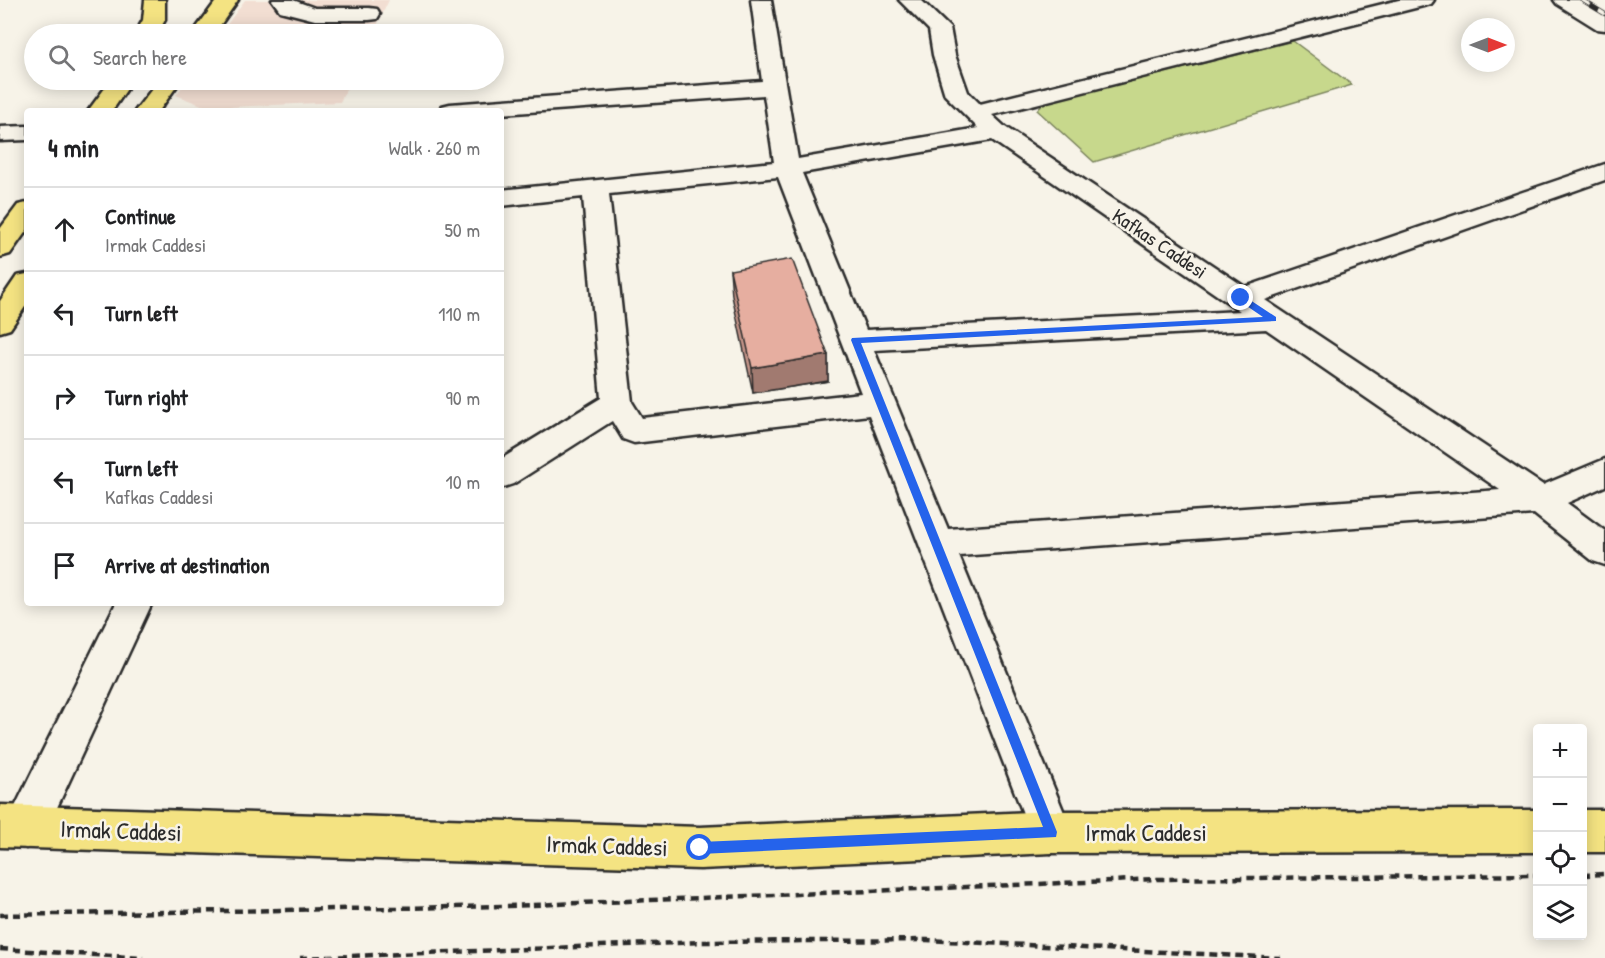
<!DOCTYPE html>
<meta charset="utf-8">
<style>
body{margin:0;font-family:"Patrick Hand",sans-serif;background:#f6f6f6;color:#202124}
.controls{position:absolute;right:18px;bottom:18px;display:grid;overflow:hidden;border-radius:6px;box-shadow:0 3px 15px #0003}
.controls button{width:54px;height:54px;display:grid;place-items:center;padding:0;border:0;border-bottom:2px solid #e0e0e0;background:#fff;color:#202124;font:30px sans-serif}
.compass{position:absolute;left:1461px;top:18px;width:54px;height:54px;border-radius:50%;background:#fff;box-shadow:0 3px 15px #0003;rotate:90deg}
.stop{position:absolute;width:18px;height:18px;margin:-14px;border:4px solid #2563eb;border-radius:50%;background:#fff}
.stop.end{background:#2563eb;border-color:#fff;box-shadow:0 2px 6px #0008}
.list{margin:0;padding:0;list-style:none}
h2{display:flex;justify-content:space-between;align-items:center;height:78px;margin:0;padding:0 24px;font-size:26px}
h2 small{font-size:20px;font-weight:400;color:#757577}
.list li{display:grid;grid-template-columns:39px 1fr auto;gap:18px;align-items:center;box-sizing:border-box;height:84px;padding:0 24px;border-top:2px solid #e0e0e0}
.list b{display:block;font-size:22px;white-space:nowrap}
.list p{margin:0;font-size:20px;white-space:nowrap;color:#757577}
.list em{font-size:20px;font-style:normal;color:#757577}
.icon{flex:none;width:33px;height:33px;fill:none;stroke:currentColor;stroke-width:2;stroke-linecap:round;stroke-linejoin:round}
.map{position:relative;flex:none;width:1605px;height:958px;overflow:hidden}
.search{position:absolute;background:#fff;box-shadow:0 3px 15px #0003;left:24px;top:24px;width:480px;height:66px;display:flex;align-items:center;gap:15px;box-sizing:border-box;padding:0 21px;border-radius:33px;color:#757577;font-size:22px}
.panel{position:absolute;background:#fff;box-shadow:0 3px 15px #0003;left:24px;top:108px;width:480px;height:498px;border-radius:6px}
.map>svg:first-child{display:block}
.built{fill:#f2ded2}
.green{fill:#c7d88c;stroke:#79825c;stroke-width:1.5}
.lines{fill:none;stroke-linecap:round;stroke-linejoin:round}
.minor-casing{stroke:#2b2b2b;stroke-width:5}
.major-casing{stroke:#2b2b2b;stroke-width:5}
.path{stroke:#2b2b2b;stroke-width:4.5;stroke-dasharray:8 5;stroke-linecap:butt}
.minor{fill:#f7f3e8;fill-rule:evenodd}
.major{fill:#f4e382;fill-rule:evenodd}
.rail-casing{stroke:#2b2b2b;stroke-width:4.5}
.rail{stroke:#f7f3e8;stroke-width:3;stroke-dasharray:10;stroke-linecap:butt}
.wall{fill:#c6968a;stroke:#2b2b2b;stroke-width:1.5}
.shaded-wall{fill:#a17a70;stroke:#2b2b2b;stroke-width:1.5}
.building{fill:#e6aea0;stroke:#2b2b2b;stroke-width:1.5}
.route{fill:#2563eb}
.labels{text-anchor:middle;dominant-baseline:central;stroke-width:5;stroke-linejoin:round;paint-order:stroke}
.street-label{font-size:20px;fill:#2b2b2b;stroke:#f7f3e8}
.near-street-label{font-size:24px;fill:#2b2b2b;stroke:#f7f3e8}
</style>
<div class="map">
<svg width="1605" height="958" viewBox="0 0 1605 958">
<rect width="100%" height="100%" fill="#f7f3e8"/>
<filter id="ink" filterUnits="userSpaceOnUse"><feTurbulence type="fractalNoise" baseFrequency=".0167" numOctaves="2"/><feDisplacementMap in="SourceGraphic" scale="12" xChannelSelector="R" yChannelSelector="G"/><feConvolveMatrix kernelMatrix="1 2 1 2 8 2 1 2 1" color-interpolation-filters="sRGB"/></filter>
<g filter="url(#ink)">
<path class="built" d="M245,0h144l-16,34h-153z
M187,80h164l-11,22 -131,6 -33,-13z"/>
<path class="green" d="M1293,41l59,44 -258,77 -57,-52 6,-7z"/>
<g class="lines">
<g class="minor-casing">
<path id="minor" d="M272,0h21l22,8h54l8,1 3,5 -3,5 -8,1h-54l-35,-9z
M751,0h20l27,159 180,-31 -33,-33 -12,-40 -4,-25 -30,-30h22l29,28 5,27 13,37 12,12 419,-104h35l-3,4 -439,111 13,12 240,160 360,-123v16l-340,120 278,185 62,-26v27l-38,17 38,28v34l-12,-4 -59,-47 -575,42 113,276 -6,15 -15,6 -15,-6 -167,-432 -235,28 -11,-4 -11,-18 -99,63 -12,4v-29l100,-61 -18,-201 -82,9v-16l273,-28 -10,-67 -263,19v-3h-63l4,-5 8,-2 312,-23zM992,140l248,171 -374,19 -64,-157zM778,177l83,216 -219,25 -10,-16 -23,-208zM1266,329l234,161 -552,39 -74,-179z
M1554,0h25l26,15v15l-8,-1 -40,-25z
M27,126v14l-27,1v-14z
M116,603h36l-111,239 -15,6 -15,-6 -6,-15z"/>
</g>
<g class="major-casing">
<path id="major" d="M145,0h20v20l-8,14h-22l8,-14z
M217,0h21l-24,34h-22z
M111,80h22l-21,31h-24z
M159,80h22l-22,31h-24z
M27,203v27l-17,24 -10,3v-28l18,-24z
M27,274v30l-17,25 -10,3v-31l17,-25z
M0,805l700,22 351,-16 487,-1v42l-487,1 -351,16 -700,-22z
M1582,810h23v42h-23z"/>
</g>
<path class="path" d="M1582,875l23,-1
M0,915l508,-9 650,-27 380,-4
M0,949l143,9
M300,958l402,-16 225,-2 354,18"/>
<use href="#minor" class="minor"/>
<use href="#major" class="major"/>
<g class="rail-casing">
<path id="rail" d="M1582,0l23,14"/>
</g>
<use href="#rail" class="rail"/>
</g>
<path class="wall" d="M730,270l98,85v26l-75,12 -21,-97z"/>
<path class="shaded-wall" d="M828,355v26l-75,12 -1,-25z"/>
<path class="building" d="M792,259l36,96 -76,13 -22,-98z"/>
</g>
<path class="route" d="M1238,296h6l32,21v4l-415,22 196,489 -1,5 -356,17 -5,-1 -2,-5 2,-4 5,-2 343,-15 -192,-487 1,-2 411,-21 -25,-17z"/>
<g class="labels">
<g class="street-label">
<text transform="translate(1160 243) rotate(34)">Kafkas Caddesi</text>
</g>
<g class="near-street-label">
<text transform="translate(121 830) rotate(2)">Irmak Caddesi</text>
<text x="1146" y="832">Irmak Caddesi</text>
<text transform="translate(607 845) rotate(2)">Irmak Caddesi</text>
</g>
</g>
</svg>
<div class="controls">
<button>+</button>
<button>−</button>
<button><svg class="icon" aria-label="locate" viewBox="0 0 24 24"><circle cx="12" cy="12" r="6"/><path d="M12 2v4M12 18v4M2 12h4M18 12h4"/></svg></button>
<button><svg class="icon" aria-label="layers" viewBox="0 0 24 24"><path d="M12 4l9 5-9 5-9-5zM3 14l9 5 9-5"/></svg></button>
</div>
<svg class="compass" viewBox="-18 -18 36 36"><path d="M0-13l5 13h-10z" fill="#e53935"/><path d="M0 13l5-13h-10z" fill="#757577"/></svg>
<div class="stop" style="left:700px;top:848px"></div>
<div class="stop end" style="left:1241px;top:298px"></div>
<div class="search"><svg class="icon" aria-label="search" viewBox="0 0 24 24"><circle cx="10" cy="10" r="6"/><path d="M15 15l6 6"/></svg>Search here</div>
<section class="panel">
<h2>4 min<small>Walk · 260 m</small></h2>
<ul class="list">
<li><svg class="icon" aria-label="ahead" viewBox="0 0 24 24"><path d="M12 20V5M6 11l6-6 6 6"/></svg><div><b>Continue</b><p>Irmak Caddesi</p></div><em>50 m</em></li>
<li><svg class="icon" aria-label="left" viewBox="0 0 24 24"><path d="M17 20v-9H6M10 6l-5 5 5 5"/></svg><div><b>Turn left</b></div><em>110 m</em></li>
<li><svg class="icon" aria-label="right" viewBox="0 0 24 24"><path d="M7 20v-9h11M14 6l5 5-5 5"/></svg><div><b>Turn right</b></div><em>90 m</em></li>
<li><svg class="icon" aria-label="left" viewBox="0 0 24 24"><path d="M17 20v-9H6M10 6l-5 5 5 5"/></svg><div><b>Turn left</b><p>Kafkas Caddesi</p></div><em>10 m</em></li>
<li><svg class="icon" aria-label="arrive" viewBox="0 0 24 24"><path d="M6 21V4h12l-3 4 3 4H6"/></svg><div><b>Arrive at destination</b></div></li>
</ul>
</section>
</div>
